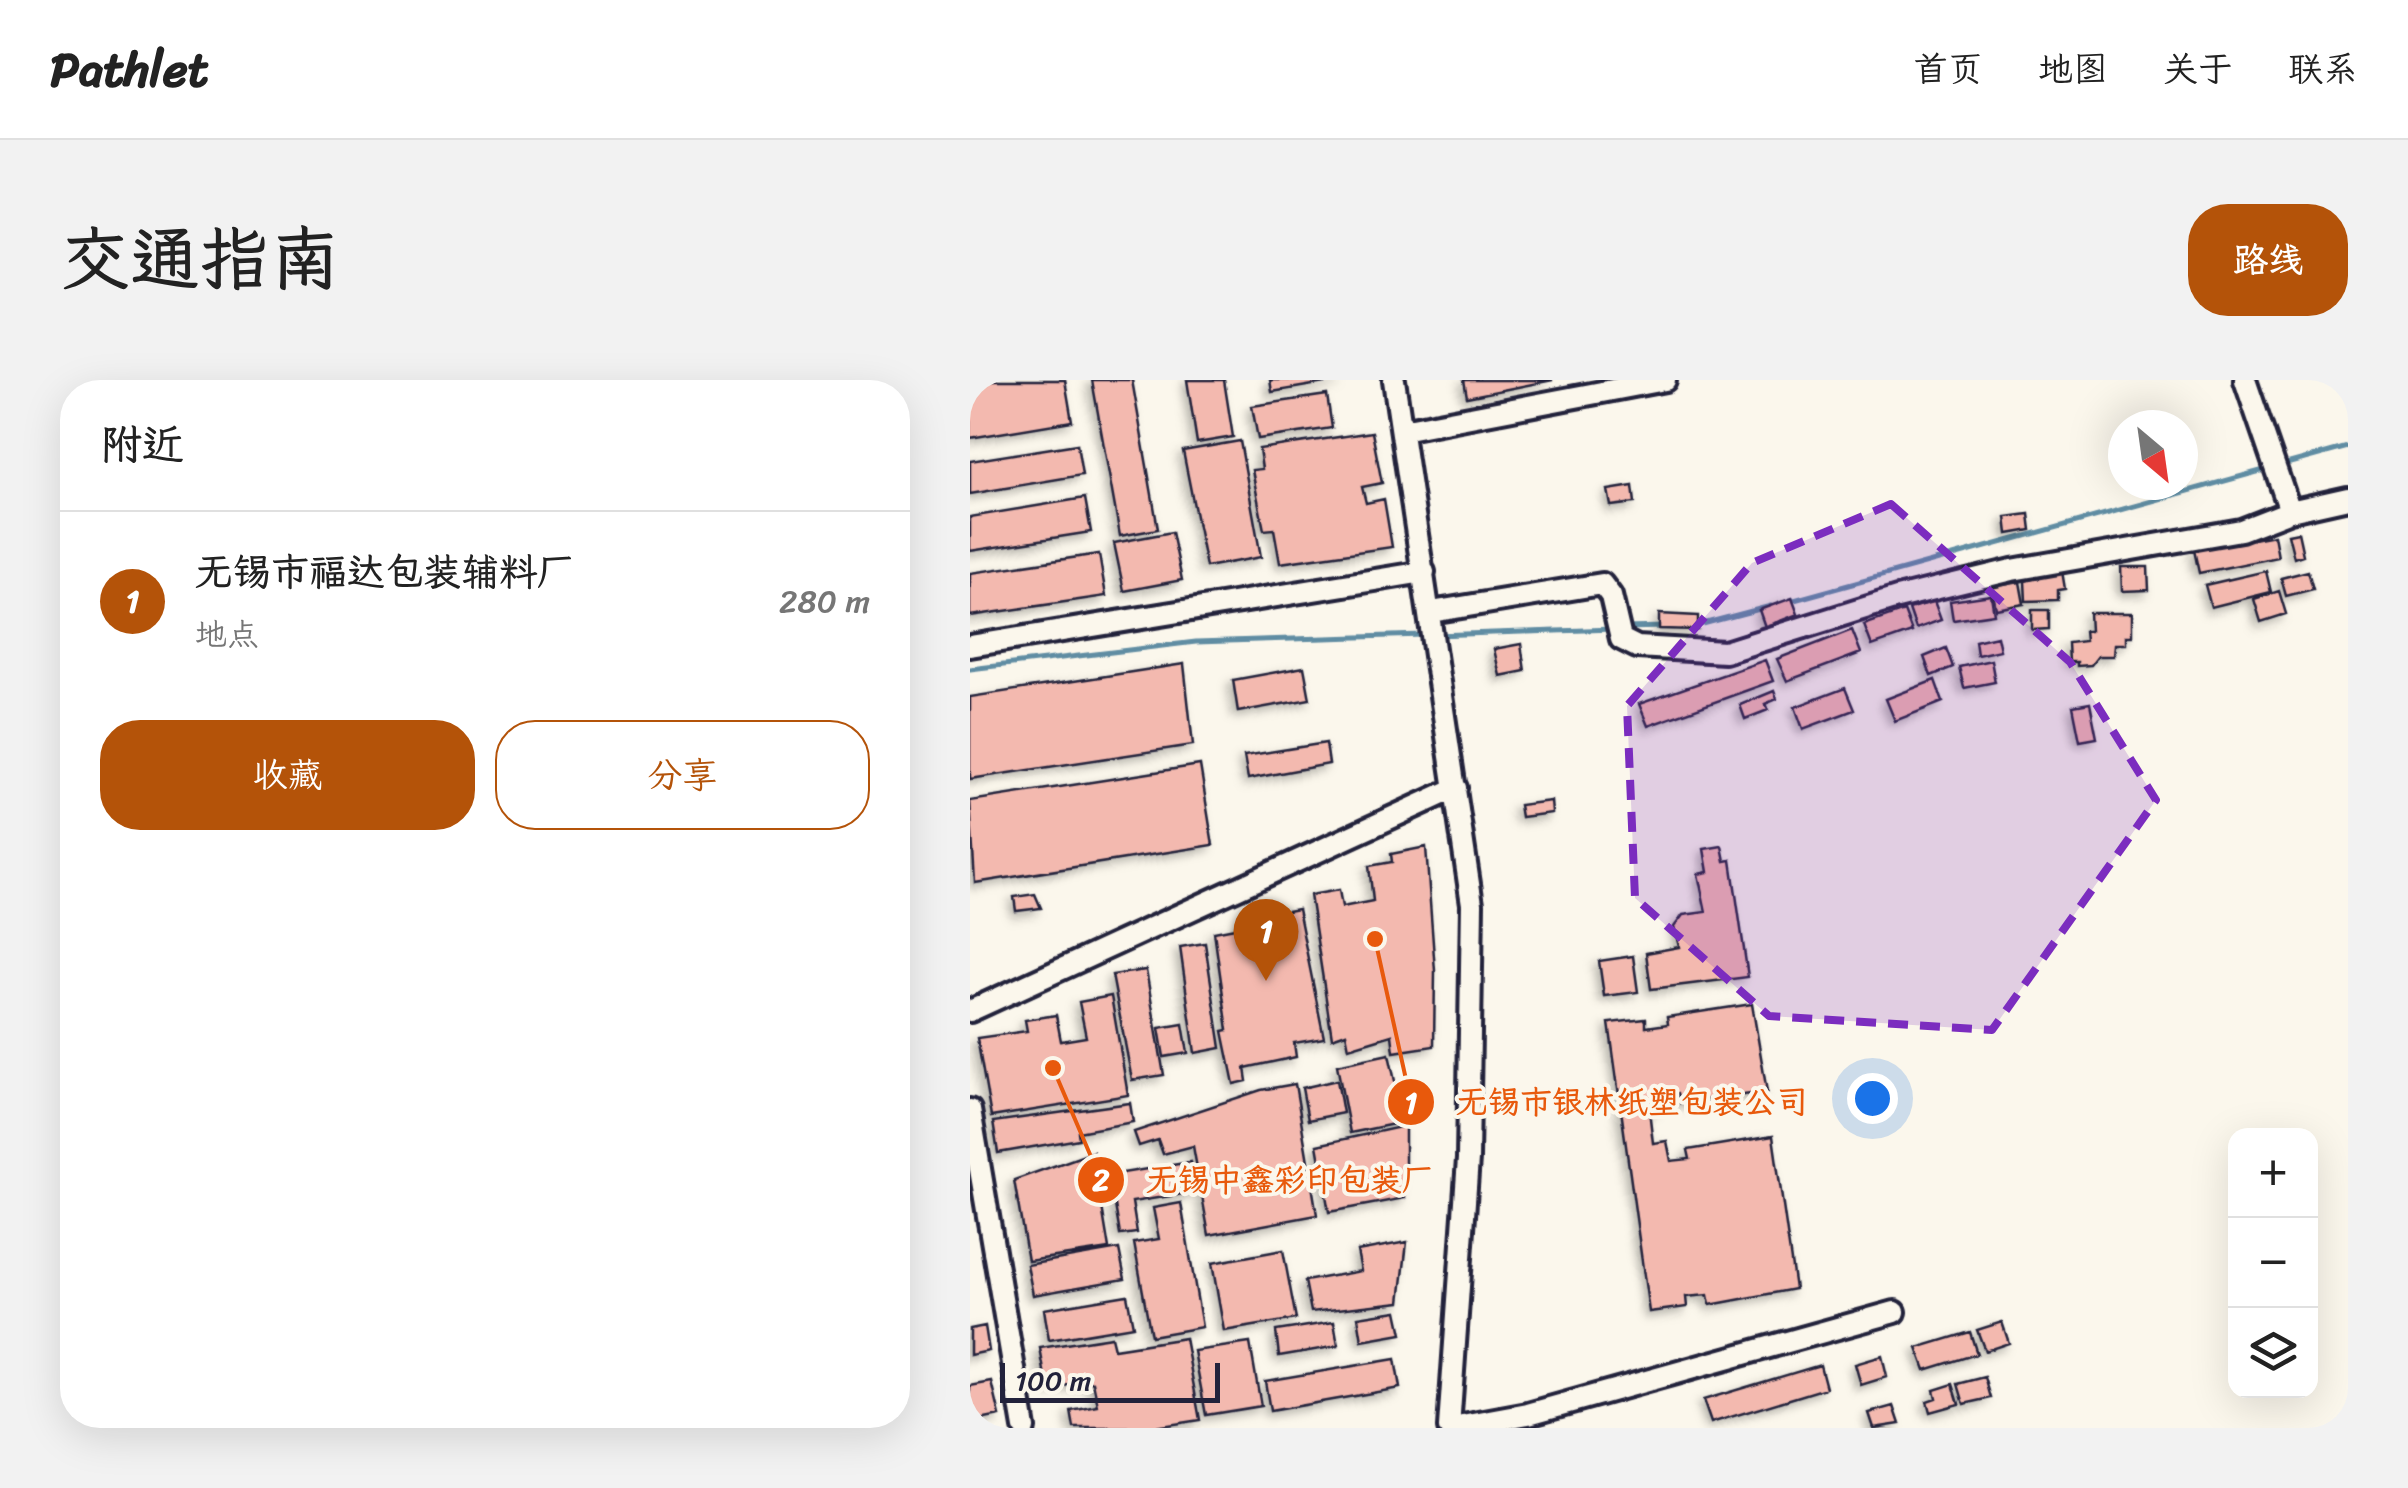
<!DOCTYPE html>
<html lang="zh">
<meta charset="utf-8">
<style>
body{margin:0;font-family:Sriracha,"LXGW WenKai TC",sans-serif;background:#f2f2f2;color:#222}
.controls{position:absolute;right:30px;bottom:30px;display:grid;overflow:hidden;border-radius:20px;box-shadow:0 10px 40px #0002}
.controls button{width:90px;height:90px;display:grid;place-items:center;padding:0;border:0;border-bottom:2px solid #e0e0e0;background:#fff;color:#222;font:50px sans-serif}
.compass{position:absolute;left:1138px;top:30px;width:90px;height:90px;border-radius:50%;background:#fff;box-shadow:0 10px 40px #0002;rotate:151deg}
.scale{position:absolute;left:30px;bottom:25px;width:220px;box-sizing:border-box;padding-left:10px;border:5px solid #22223b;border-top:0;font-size:28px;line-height:35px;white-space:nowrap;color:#22223b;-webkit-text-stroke:8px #fbf7ec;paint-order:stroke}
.you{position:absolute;left:902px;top:718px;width:35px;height:35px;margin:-25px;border:8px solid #fff;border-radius:50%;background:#1a73e8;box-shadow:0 0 0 15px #1a73e833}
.badge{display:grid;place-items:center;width:65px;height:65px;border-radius:50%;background:#b45309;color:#fff;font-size:32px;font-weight:700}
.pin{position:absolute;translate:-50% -82px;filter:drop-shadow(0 2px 5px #0008)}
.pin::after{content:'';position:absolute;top:52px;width:35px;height:30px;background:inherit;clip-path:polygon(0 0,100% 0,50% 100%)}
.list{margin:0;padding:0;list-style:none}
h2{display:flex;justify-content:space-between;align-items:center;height:130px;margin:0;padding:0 40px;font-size:42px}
h2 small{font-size:32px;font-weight:400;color:#767676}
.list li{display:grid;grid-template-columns:65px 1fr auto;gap:30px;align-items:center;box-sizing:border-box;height:180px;padding:0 40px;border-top:2px solid #e0e0e0}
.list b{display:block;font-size:38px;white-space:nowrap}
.list p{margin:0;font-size:32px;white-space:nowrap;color:#767676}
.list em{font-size:32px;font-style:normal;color:#767676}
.actions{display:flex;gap:20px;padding:30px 40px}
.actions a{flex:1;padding:22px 0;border:2px solid #b45309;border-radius:40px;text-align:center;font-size:35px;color:#b45309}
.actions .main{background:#b45309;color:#fff}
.icon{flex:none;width:55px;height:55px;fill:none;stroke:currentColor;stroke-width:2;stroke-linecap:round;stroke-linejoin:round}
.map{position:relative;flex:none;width:1378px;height:1048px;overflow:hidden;border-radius:40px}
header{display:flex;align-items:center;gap:60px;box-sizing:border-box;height:140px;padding:0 50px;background:#fff;border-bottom:2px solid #e0e0e0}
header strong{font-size:48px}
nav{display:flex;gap:55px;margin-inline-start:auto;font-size:35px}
.intro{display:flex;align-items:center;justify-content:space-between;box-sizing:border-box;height:240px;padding:0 60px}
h1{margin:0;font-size:70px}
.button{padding:25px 45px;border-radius:40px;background:#b45309;color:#fff;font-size:35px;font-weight:700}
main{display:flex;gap:60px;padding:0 60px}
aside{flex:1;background:#fff;border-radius:40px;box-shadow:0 10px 40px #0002}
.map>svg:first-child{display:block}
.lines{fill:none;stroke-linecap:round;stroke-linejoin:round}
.stream{stroke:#608da3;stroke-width:5}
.building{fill:#f3b9af;stroke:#22223b;stroke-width:2.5;filter:url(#shadow)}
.minor-casing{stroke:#22223b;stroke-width:28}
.minor{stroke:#fbf7ec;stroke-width:20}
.marked{fill:#7b2cbf;fill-opacity:0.2;stroke:#7b2cbf;stroke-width:8;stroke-dasharray:20 12;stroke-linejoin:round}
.leader{fill:none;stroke:#e8590c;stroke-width:4}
.callout-dot{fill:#e8590c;stroke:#fbf7ec;stroke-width:4}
.mark-label{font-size:30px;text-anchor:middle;font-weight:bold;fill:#fff}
.callout-label{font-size:32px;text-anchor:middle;font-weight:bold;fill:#e8590c;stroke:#fbf7ec;stroke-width:8;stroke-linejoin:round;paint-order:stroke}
</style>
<header>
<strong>Pathlet</strong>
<nav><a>首页</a><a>地图</a><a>关于</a><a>联系</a></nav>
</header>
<div class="intro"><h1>交通指南</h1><a class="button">路线</a></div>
<main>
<aside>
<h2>附近<small></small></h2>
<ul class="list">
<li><span class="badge">1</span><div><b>无锡市福达包装辅料厂</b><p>地点</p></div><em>280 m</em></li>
</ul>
<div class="actions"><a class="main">收藏</a><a>分享</a></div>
</aside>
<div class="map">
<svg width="1378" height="1048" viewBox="0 0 1378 1048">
<defs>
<filter id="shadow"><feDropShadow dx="-4.5" dy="4.5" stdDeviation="5" flood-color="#0004"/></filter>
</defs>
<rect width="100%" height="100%" fill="#fbf7ec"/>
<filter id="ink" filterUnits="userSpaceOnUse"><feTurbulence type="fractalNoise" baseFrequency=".01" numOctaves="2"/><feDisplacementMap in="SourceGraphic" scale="20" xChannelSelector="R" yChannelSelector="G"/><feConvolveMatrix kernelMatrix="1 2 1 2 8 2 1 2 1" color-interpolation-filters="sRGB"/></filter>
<g filter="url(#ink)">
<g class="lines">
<path class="stream" d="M1309,86l69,-19
M817,222l481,-133
M725,246l76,-20
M655,248l39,-1
M465,255l179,-6
M0,289l226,-27 228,-7"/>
</g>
<path class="building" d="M0,0h95l7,41 -102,17z
M122,0h40l26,149 -38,7z
M217,0h37l9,57 -36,6z
M300,0h72l-70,12z
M494,0h89l-86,17z
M357,15l5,33 -74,11 -6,-33z
M402,52l10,51 -20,4 4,16 18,-4 8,48 -112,16 -6,-34 -10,1 -12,-60 10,-1 -3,-20z
M270,61l21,116 -55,10 -23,-116z
M107,64l5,31 -112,19v-33z
M663,106l2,17 -24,3 -3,-16z
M115,118l6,34 -121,19v-34z
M1059,134l2,16 -23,4 -2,-17z
M202,152l10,48 -58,11 -10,-48z
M1328,152l5,23 -9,3 -6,-24z
M1304,155l4,22 -79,16 -5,-23z
M129,174l7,42 -136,20v-43z
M1151,187h27l1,23 -27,1z
M1092,191l3,18 -7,1v10l-32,1 -1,-20z
M1296,191l5,21 -60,15 -6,-22z
M1338,191l5,18 -27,7 -5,-18z
M1050,202l4,22 -28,5 -4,-22z
M1309,211l7,23 -25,8 -7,-23z
M1021,215l3,19 -41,6 -3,-19z
M822,218l6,16 -33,13 -6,-17z
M964,221l7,19 -25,9 -7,-20z
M1062,230h17v19l-17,1z
M934,231l8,21 -40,14 -8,-21z
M1119,233h43v23h-6v8h-11l-1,12h-16l-7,9 -14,1v-4h-8l-1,-19 17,-2 -1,-10h6z
M689,234l39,2v14l-39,-1z
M882,250l9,23 -74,28 -10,-22z
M1027,256l3,14 -23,5 -2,-14z
M551,264l4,27 -25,5 -6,-27z
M976,268l7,19 -22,9 -7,-19z
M795,280l8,21 -125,45 -9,-22z
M1021,280l4,22 -31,6 -5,-21z
M214,284l9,81 -223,34v-82z
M334,287l6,32 -72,13 -5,-32z
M965,300l8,22 -48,19 -9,-22z
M875,308l9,22 -51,19 -8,-22z
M804,311l3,8 -12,5 3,6 -23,9 -5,-14z
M1120,323l7,35 -17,3 -7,-35z
M356,363l3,21 -81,15 -4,-23z
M230,385l13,80 -238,38 -5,-82z
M581,421l1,12 -31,4 -2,-12z
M752,466l3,15 6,-1 17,117 -97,12 -5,-36 33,-6 -5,-20 9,-12 23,-3 -8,-38 10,-2 -4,-23z
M456,467l9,124 -1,75 -40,6 -2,-17 -43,13 -3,-15 -14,5 -22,-143 29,-5 3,17 31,-6 -4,-35 23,-4 -1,-8z
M65,514l6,14 -25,3 -2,-14z
M328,529l26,129 -30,5 2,14 -51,11 2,13 -13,3 -11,-53 5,-1 -14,-98 31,-6 -1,-7z
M235,563l16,105 -26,5 -15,-106z
M663,576l5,36 -34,4 -5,-35z
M176,590l18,105 -32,5 -20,-105z
M141,616l17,99 -137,22 -14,-79 50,-7 -2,-11 31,-5 5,26 25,-4 -7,-35z
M782,624l15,88 -87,11 -2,-10 -18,2 2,13 -13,2 4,33 14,-2 4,20 19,-2 -2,-9 85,-14 22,153 -85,16 -2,-10 -22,2 1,10 -38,5 -40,-289 37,-4v8l22,-3 -1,-7z
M213,644l5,29 -24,4 -5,-29z
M419,674l15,68 -54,11 -13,-68z
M367,700l6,33 -35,7 -6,-32z
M325,704l22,131 -108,20 -16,-89 -30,8 -5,-14 -19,6 -5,-14 127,-42z
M160,723l3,19 -55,10 1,7 -81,14 -5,-31z
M435,746v72l-76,14 -12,-67z
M123,772l16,97 -81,12 -14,-81z
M221,782l5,30 -64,10 5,31 -17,2 -10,-60z
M211,823l21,124 -51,9 -17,-93 25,-4 -6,-31z
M437,862l-7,60 -89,10 -6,-31 56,-10 -4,-20z
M149,869l6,30 -92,16 -6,-30z
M313,870l13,69 -72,12 -12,-68z
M157,915l6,31 -84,14 -5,-31z
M427,931l5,23 -40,7 -4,-24z
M364,942l4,24 -59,10 -3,-25z
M1032,942l7,21 -24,8 -8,-21z
M15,946l4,25 -19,4v-26z
M1000,952l7,22 -52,16 -8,-22z
M141,957l3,12 71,-11 15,82 -52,8h-74l-3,-17 27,-5 -5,-24 -46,6 -7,-40z
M280,963l11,63 -55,9 -12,-64z
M912,976l5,21 -26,8 -6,-21z
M425,979l5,29 -130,23 -5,-30z
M850,985l6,23 -115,35 -8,-23z
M1015,997l6,21 -27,6 -6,-20z
M22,1002l8,34 -30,6v-36z
M983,1004l6,20 -29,8 -3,-11 9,-3 -2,-8z
M924,1026l6,18 -26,4 -5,-15z"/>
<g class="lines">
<g class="minor-casing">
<path id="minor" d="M424,0l78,524 -4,255 -19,269
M1275,0l45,131
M432,50l263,-50
M461,232l171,-28 9,12 10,43 16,8 88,5 172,-54 115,-28 229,-40 49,-19 58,-13
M0,266l454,-74
M0,631l486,-223
M0,730l54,318
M482,1048l76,-14 367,-102"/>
</g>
<use href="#minor" class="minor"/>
</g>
</g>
<path class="marked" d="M921,124l179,158 86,138 -164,230 -223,-14 -134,-118 -8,-192 125,-143z"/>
<path class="leader" d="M405 559L441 722M83 688L131 800"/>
<g class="callout-dot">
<circle cx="405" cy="559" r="10"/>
<circle cx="83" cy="688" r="10"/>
<circle cx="441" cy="722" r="25"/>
<circle cx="131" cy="800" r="25"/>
</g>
<g class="mark-label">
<text x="441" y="733">1</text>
<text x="131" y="810">2</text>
</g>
<g class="callout-label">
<text x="662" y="733">无锡市银林纸塑包装公司</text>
<text x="320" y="811">无锡中鑫彩印包装厂</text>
</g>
</svg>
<div class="controls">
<button>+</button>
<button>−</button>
<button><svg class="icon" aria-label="layers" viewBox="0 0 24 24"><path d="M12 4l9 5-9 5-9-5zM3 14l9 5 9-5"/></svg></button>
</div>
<svg class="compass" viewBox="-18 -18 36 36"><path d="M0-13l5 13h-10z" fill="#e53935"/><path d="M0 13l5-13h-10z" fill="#767676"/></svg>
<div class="scale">100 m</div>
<div class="you"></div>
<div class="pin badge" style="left:296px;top:601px">1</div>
</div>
</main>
